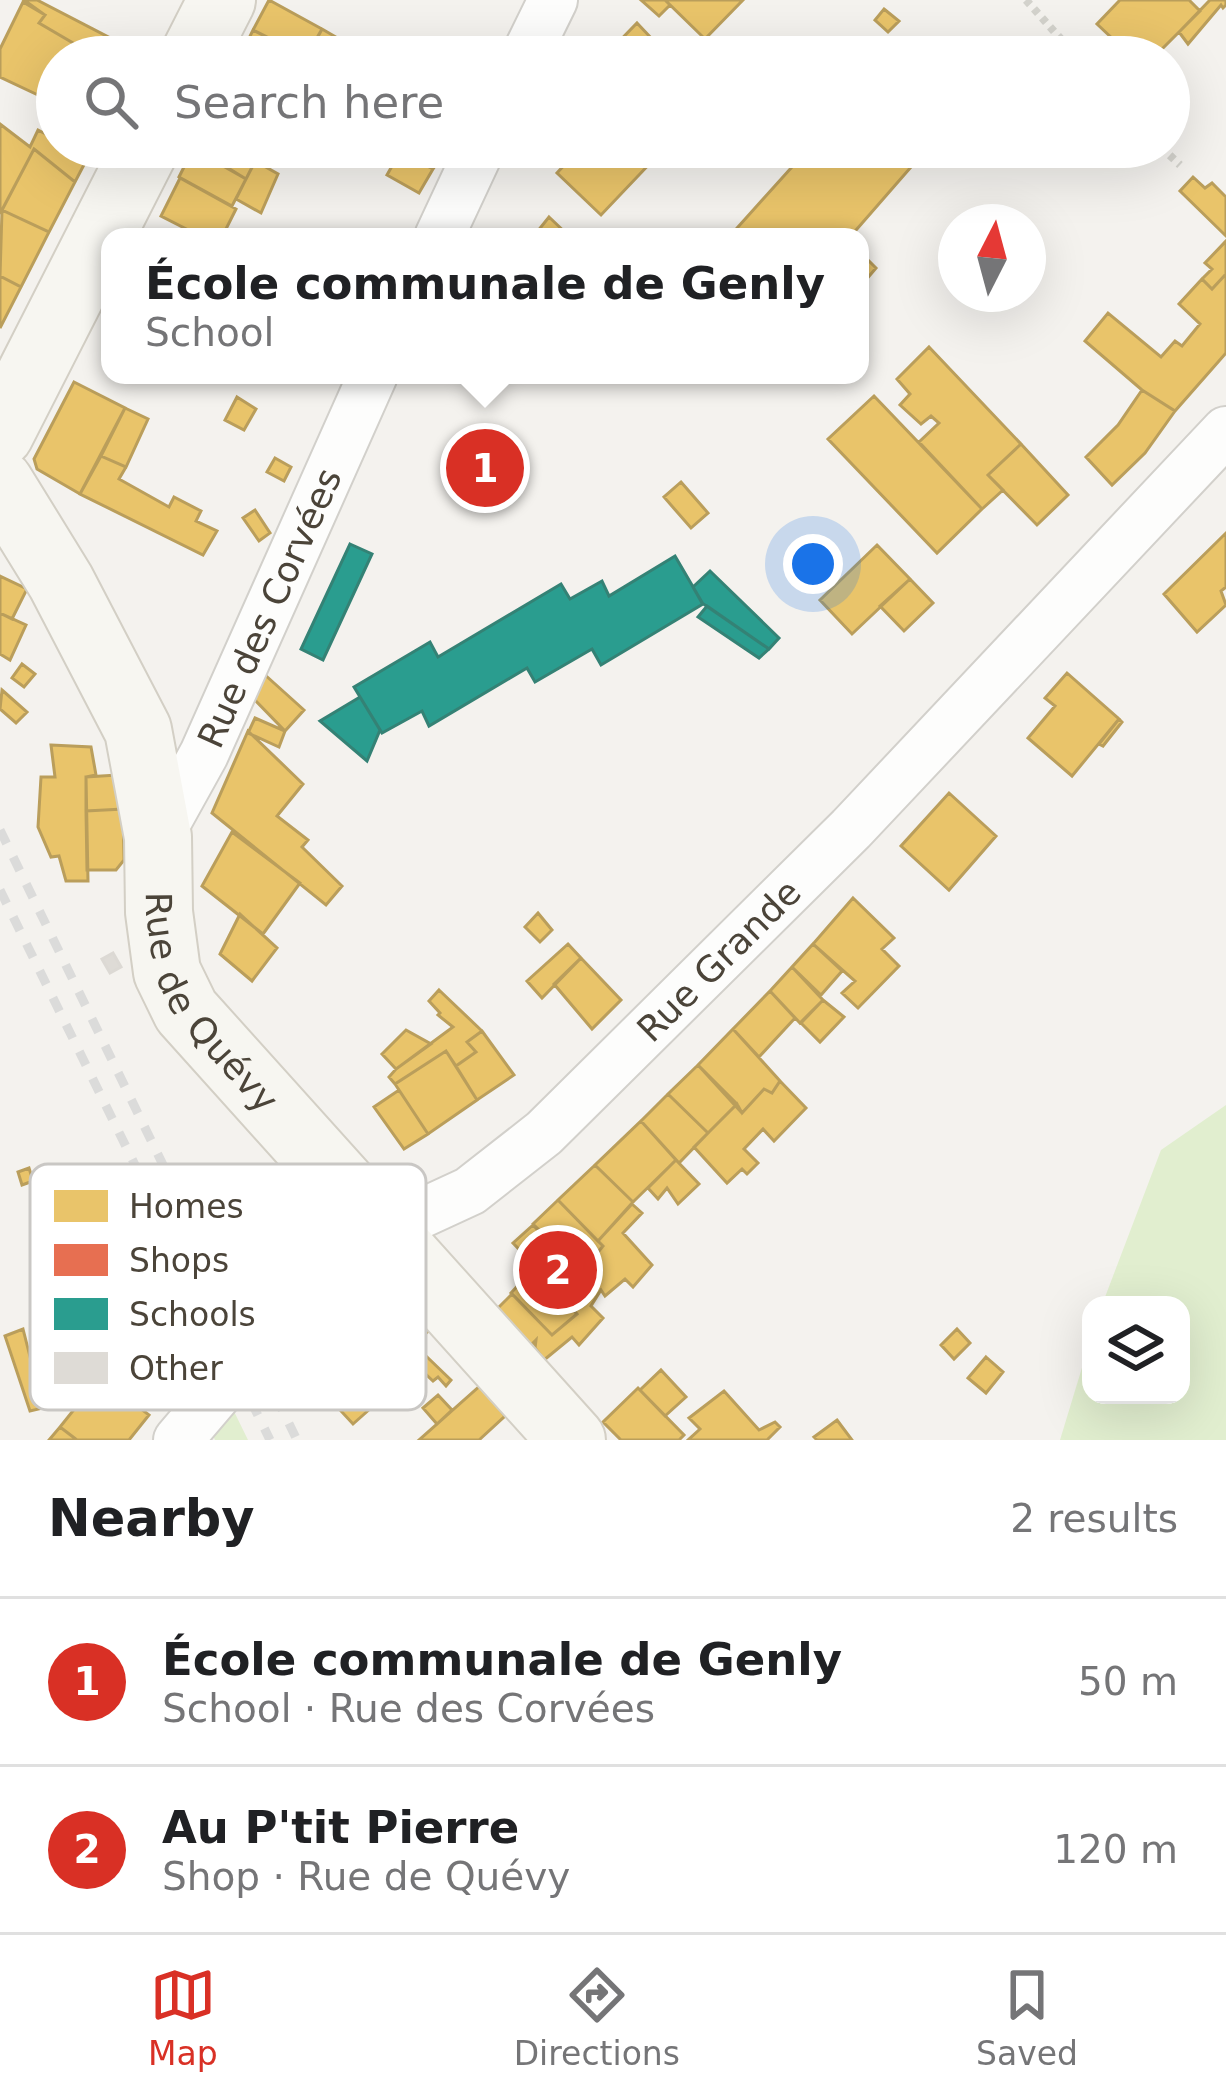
<!DOCTYPE html>
<meta charset="utf-8">
<style>
body{margin:0;font-family:"DejaVu Sans",sans-serif;background:#f2f2f2;color:#202124}
.controls{position:absolute;right:36px;bottom:36px;display:grid;overflow:hidden;border-radius:24px;box-shadow:0 12px 48px #0002}
.controls button{width:108px;height:108px;display:grid;place-items:center;padding:0;border:0;border-bottom:3px solid #e0e0e0;background:#fff;color:#202124;font:60px sans-serif}
.compass{position:absolute;left:938px;top:204px;width:108px;height:108px;border-radius:50%;background:#fff;box-shadow:0 12px 48px #0002;rotate:6deg}
.you{position:absolute;left:813px;top:564px;width:42px;height:42px;margin:-30px;border:9px solid #fff;border-radius:50%;background:#1a73e8;box-shadow:0 0 0 18px #1a73e833}
.badge{display:grid;place-items:center;width:78px;height:78px;border-radius:50%;background:#d93025;color:#fff;font-size:39px;font-weight:700}
.pin{position:absolute;translate:-50% -50%;border:6px solid #fff;box-shadow:0 3px 12px #0006}
.popup{position:absolute;left:101px;top:228px;width:768px;height:156px;box-sizing:border-box;display:grid;place-content:center;border-radius:24px;background:#fff;filter:drop-shadow(0 3px 9px #0005);font-size:39px;white-space:nowrap;color:#757577}
.popup b{font-size:45px;color:#202124}
.popup::after{content:'';position:absolute;left:50%;top:100%;margin-left:-24px;border:24px solid transparent;border-top-color:#fff}
.list{margin:0;padding:0;list-style:none}
h2{display:flex;justify-content:space-between;align-items:center;height:156px;margin:0;padding:0 48px;font-size:51px}
h2 small{font-size:39px;font-weight:400;color:#757577}
.list li{display:grid;grid-template-columns:78px 1fr auto;gap:36px;align-items:center;box-sizing:border-box;height:168px;padding:0 48px;border-top:3px solid #e0e0e0}
.list b{display:block;font-size:45px;white-space:nowrap}
.list p{margin:0;font-size:39px;white-space:nowrap;color:#757577}
.list em{font-size:39px;font-style:normal;color:#757577}
.icon{flex:none;width:66px;height:66px;fill:none;stroke:currentColor;stroke-width:2;stroke-linecap:round;stroke-linejoin:round}
.map{position:relative;flex:none;width:1226px;height:1440px;overflow:hidden}
.search{position:absolute;background:#fff;box-shadow:0 12px 48px #0002;left:36px;right:36px;top:36px;height:132px;display:flex;align-items:center;gap:30px;box-sizing:border-box;padding:0 42px;border-radius:66px;color:#757577;font-size:45px}
.sheet{height:492px;background:#fff}
nav{display:flex;justify-content:space-around;align-items:center;box-sizing:border-box;height:168px;border-top:3px solid #e0e0e0;background:#fff;font-size:33px;color:#757577}
nav a{display:grid;justify-items:center;gap:6px}
nav .on{color:#d93025}
.map>svg:first-child{display:block}
.green{fill:#e1eecf}
.homes{fill:#e9c46a;stroke:#ba9e5b;stroke-width:3}
.shops{fill:#e76f51;stroke:#b8624a;stroke-width:3}
.schools{fill:#2a9d8f;stroke:#348275;stroke-width:3}
.building{fill:#dedbd6;stroke:#dcd9d4;stroke-width:3}
.lines{fill:none;stroke-linecap:round;stroke-linejoin:round}
.street-casing{stroke:#d2d0cb;stroke-width:52}
.secondary-casing{stroke:#d3cfc5;stroke-width:70}
.path{stroke:#d3d2cc;stroke-width:8;stroke-dasharray:6 6;stroke-linecap:butt}
.street{stroke:#fdfdfc;stroke-width:48}
.secondary{stroke:#f7f6f1;stroke-width:66}
.rail{stroke:#dbdbda;stroke-width:9;stroke-dasharray:15 15;stroke-linecap:butt}
.labels{text-anchor:middle;dominant-baseline:central;stroke-width:12;stroke-linejoin:round;paint-order:stroke}
.street-label{font-size:36px;fill:#4b4439;stroke:#fff}
.key{fill:#fff;stroke:#c9c7c4;stroke-width:3}
.key-label{font-size:33px;fill:#4b4439}
</style>
<div class="map">
<svg width="1226" height="1440" viewBox="0 0 1226 1440">
<rect width="100%" height="100%" fill="#f4f2ee"/>
<path class="green" d="M1226,1105v335h-166l31,-102v57h90v-90h-79l59,-155z
M225,1393l23,47h-33l-10,-23z"/>
<path class="homes" d="M24,0h13l77,40 -9,17h-8l-58,-34 6,-8z
M269,0l53,29 -15,28 -54,-27z
M641,0h24l5,5 -11,11z
M665,0h78l-38,39z
M1120,0h69l11,11 -46,46h-22l-35,-33z
M1210,0h16v5l-3,3 -2,-3 -33,39 -9,-12z
M23,2l22,13 -6,8 58,34h-40v47l-57,-27v-28z
M884,9l15,12 -11,11 -13,-12z
M637,23l32,34h-65z
M322,29l38,22 -3,6h-17l-26,-14z
M253,30l52,27h-65z
M314,43l26,14h-33z
M447,46l20,11h-25z
M0,124l30,23 8,-17 19,10v7h13l18,10 -13,25 -41,-33 -34,65z
M194,147h66l2,1 -16,31z
M262,147h32l-8,16z
M392,147h18l27,16 -4,6z
M410,147h36l-9,16z
M581,147h68l8,9 -56,59 -44,-42z
M810,147h83l18,20 -61,70h-121z
M34,149l41,33 -26,50 -47,-22z
M193,149l53,30 -14,27 -53,-29z
M401,150l32,19 -14,24 -32,-18z
M255,161l23,13 -17,39 -25,-14z
M1193,177l12,11 7,-5 14,14v39l-46,-45z
M180,178l56,31 -14,28h-20l-41,-21z
M2,210l47,22 -28,55 -21,-11z
M549,217l21,20h-37z
M1226,241v33l-14,15 -10,-10 10,-10 -7,-6z
M860,252l16,16 -16,19z
M1226,274v79l-51,58 -33,-21 -57,-49 23,-28 53,44 14,-16 7,5 18,-22 -21,-20 23,-25 10,10z
M0,276l21,11 -21,41z
M929,347l92,97 -33,31 15,15 -21,19 -63,-67 20,-19 -8,-7 -10,8 -21,-19 10,-11 -13,-15z
M74,382l51,26 -45,86 -43,-25 -3,-10z
M1142,390l33,21 -30,42 -33,32 -26,-28 32,-32z
M874,396l108,113 -45,44 -109,-114z
M237,397l19,12 -12,21 -19,-10z
M125,408l23,11 -22,48 -25,-11z
M1021,444l47,51 -31,30 -49,-50z
M101,456l25,11 -7,12 50,28 5,-10 27,14 -5,10 21,10 -14,24 -123,-61z
M275,458l16,9 -7,14 -17,-9z
M681,482l27,31 -17,15 -27,-31z
M255,510l15,23 -11,8 -16,-23z
M1226,533v54l-5,4 5,14 -29,27 -33,-38z
M877,545l33,34 -58,55 -32,-34z
M0,576l27,13 -15,30 -12,-6z
M910,579l23,24 -29,28 -24,-25z
M0,613l26,12 -16,35 -10,-6z
M22,664l13,10 -11,13 -12,-9z
M1067,673l52,46 -47,57 -44,-38 27,-32 -10,-8z
M264,674l40,36 -19,21 -31,-32z
M2,690l25,22 -11,11 -16,-14z
M255,718l30,13 -6,16 -31,-14z
M1119,719l3,3 -19,24 -4,-2z
M248,731l55,53 -26,32 31,24 -6,7 40,39 -16,19 -114,-92z
M51,745l40,2 5,28 -10,2 2,104h-22l-7,-25 -8,1 -13,-30 3,-50h14z
M117,775l6,34 -37,2v-34z
M949,793l47,43 -47,54 -48,-44z
M123,809l1,51 -8,10h-29l-1,-59z
M232,832l68,51 -37,51 -61,-48z
M853,898l41,40 -12,11 17,17 -41,42 -16,-15 13,-12 -42,-37z
M538,913l14,17 -12,12 -15,-15z
M240,914l37,34 -25,33 -32,-27z
M568,944l13,14 -39,40 -15,-17z
M813,944l29,27 -21,24 -29,-28z
M581,958l40,42 -29,29 -38,-45z
M792,967l31,33 -23,23 -30,-32z
M439,990l43,41 -15,11 9,10 -20,14 -10,-15 -51,33 -6,-7 7,-8 57,-42 -15,-12 2,-2 -11,-12z
M770,991l25,27 -36,39 -26,-28z
M823,1000l21,17 -24,25 -19,-19z
M733,1029l47,52 -8,12 -8,-4 -22,24 -44,-48z
M406,1030l25,14 -35,25 -14,-15z
M482,1031l32,44 -37,25 -21,-34 20,-14 -9,-10z
M446,1051l31,49 -49,34 -33,-50z
M698,1065l39,39 -29,29 -40,-39z
M780,1081l26,27 -32,33 -11,-12 -19,20 14,14 -11,11 -5,-5 -15,14 -33,-36 43,-43 5,9 22,-24 8,4z
M399,1090l29,44 -24,15 -30,-42z
M668,1094l40,39 -29,30 -38,-42z
M641,1121l35,39 -43,42 -38,-37z
M676,1160l23,24 -21,20 -11,-16 -9,11 -10,-11z
M595,1165l38,37 -35,39 -40,-41z
M29,1168l4,13 -11,4 -4,-13z
M558,1200l45,46 -21,26 -49,-48z
M632,1204l10,9 -19,20 29,32 -19,22 -8,-8 -20,17 -4,-6 -10,16 12,12 -24,27 -7,-8 -28,23 -9,-12 1,-8 -7,7 -34,-36 17,-17 40,41 25,-21 -15,-19 41,-49 -5,-5z
M96,1207l5,26 -21,5 -5,-27z
M533,1225l21,22 -18,20 -23,-24z
M373,1263l60,64 -28,25 -64,-59z
M534,1268l43,46 -25,21 -41,-42z
M341,1293l64,59 -47,42 13,14 -18,16 -70,-76z
M23,1329l20,79 -13,3 -25,-75z
M957,1329l13,14 -16,16 -13,-14z
M426,1356l25,24 -5,6 -8,-9 -5,4 -16,-15z
M986,1357l17,15 -17,21 -18,-15z
M51,1362l12,39 -20,7 -7,-41z
M661,1370l25,27 -21,19 -25,-26z
M100,1377l49,38 -20,25h-52l-17,-13z
M481,1385l24,31 -26,24h-60z
M638,1388l46,47 -5,5h-58l-18,-18z
M724,1391l35,39 16,-8 5,5 -13,13h-79l12,-11 -11,-11z
M438,1395l14,15 -15,14 -14,-16z
M837,1420l15,20h-35l-3,-3z
M60,1427l17,13h-28z"/>
<path class="shops" d="M554,1247l28,25 -20,23 -28,-27z"/>
<path class="schools" d="M350,544l22,10 -49,106 -22,-11z
M675,556l28,48 -102,61 -9,-16 -57,33 -8,-14 -98,58 -7,-15 -40,22 -28,-46 76,-45 8,15 123,-73 9,15 32,-18 7,15z
M710,571l69,67 -10,11 -67,-46 -9,-16z
M707,606l62,43 -10,9 -61,-41z
M360,697l20,33 -13,31 -47,-40z"/>
<path class="building" d="M113,953l8,14 -11,6 -8,-14z"/>
<g class="lines">
<g class="street-casing">
<g id="street">
<path d="M525,57l28,-57"/>
<path d="M439,237l42,-90"/>
<path id="s1" d="M158,837l46,-83 169,-379"/>
<path id="s2" d="M178,1440l168,-197 30,-21 42,-7 52,-24 74,-58 307,-304 375,-398"/>
</g>
</g>
<g class="secondary-casing">
<g id="secondary">
<path d="M193,57l29,-57"/>
<path d="M0,434l146,-287"/>
<path id="s3" d="M0,483l61,99 77,148 20,107 1,75 8,60 19,39 386,429"/>
</g>
</g>
<path class="path" d="M1026,0l51,57
M1161,147l19,18"/>
<use href="#street" class="street"/>
<use href="#secondary" class="secondary"/>
<path class="rail" d="M0,830l297,610
M0,890l270,550"/>
</g>
<g class="labels">
<g class="street-label">
<text stroke="none"><textPath href="#s1" startOffset="255">Rue des Corvées</textPath></text>
<text stroke="none"><textPath href="#s2" startOffset="735">Rue Grande</textPath></text>
<text stroke="none"><textPath href="#s3" startOffset="573">Rue de Quévy</textPath></text>
</g>
</g>
<rect x="30" y="1164" width="396" height="246" rx="18" class="key"/>
<rect x="54" y="1190" width="54" height="32" fill="#e9c46a"/>
<rect x="54" y="1244" width="54" height="32" fill="#e76f51"/>
<rect x="54" y="1298" width="54" height="32" fill="#2a9d8f"/>
<rect x="54" y="1352" width="54" height="32" fill="#dedbd6"/>
<g class="key-label">
<text x="129" y="1218">Homes</text>
<text x="129" y="1272">Shops</text>
<text x="129" y="1326">Schools</text>
<text x="129" y="1380">Other</text>
</g>
</svg>
<div class="controls">
<button><svg class="icon" aria-label="layers" viewBox="0 0 24 24"><path d="M12 4l9 5-9 5-9-5zM3 14l9 5 9-5"/></svg></button>
</div>
<svg class="compass" viewBox="-18 -18 36 36"><path d="M0-13l5 13h-10z" fill="#e53935"/><path d="M0 13l5-13h-10z" fill="#757577"/></svg>
<div class="you"></div>
<div class="pin badge" style="left:485px;top:468px">1</div>
<div class="popup"><b>École communale de Genly</b>School</div>
<div class="pin badge" style="left:558px;top:1270px">2</div>
<div class="search"><svg class="icon" aria-label="search" viewBox="0 0 24 24"><circle cx="10" cy="10" r="6"/><path d="M15 15l6 6"/></svg>Search here</div>
</div>
<section class="sheet">
<h2>Nearby<small>2 results</small></h2>
<ul class="list">
<li><span class="badge">1</span><div><b>École communale de Genly</b><p>School · Rue des Corvées</p></div><em>50 m</em></li>
<li><span class="badge">2</span><div><b>Au P'tit Pierre</b><p>Shop · Rue de Quévy</p></div><em>120 m</em></li>
</ul>
</section>
<nav>
<a class="on"><svg class="icon" aria-label="map" viewBox="0 0 24 24"><path d="M3 6l6-2 6 2 6-2v14l-6 2-6-2-6 2zM9 4v14M15 6v14"/></svg>Map</a>
<a><svg class="icon" aria-label="directions" viewBox="0 0 24 24"><path d="M12 3l9 9-9 9-9-9zM9 14v-3h6M13 9l2 2-2 2"/></svg>Directions</a>
<a><svg class="icon" aria-label="saved" viewBox="0 0 24 24"><path d="M7 4h10v16l-5-4-5 4z"/></svg>Saved</a>
</nav>
